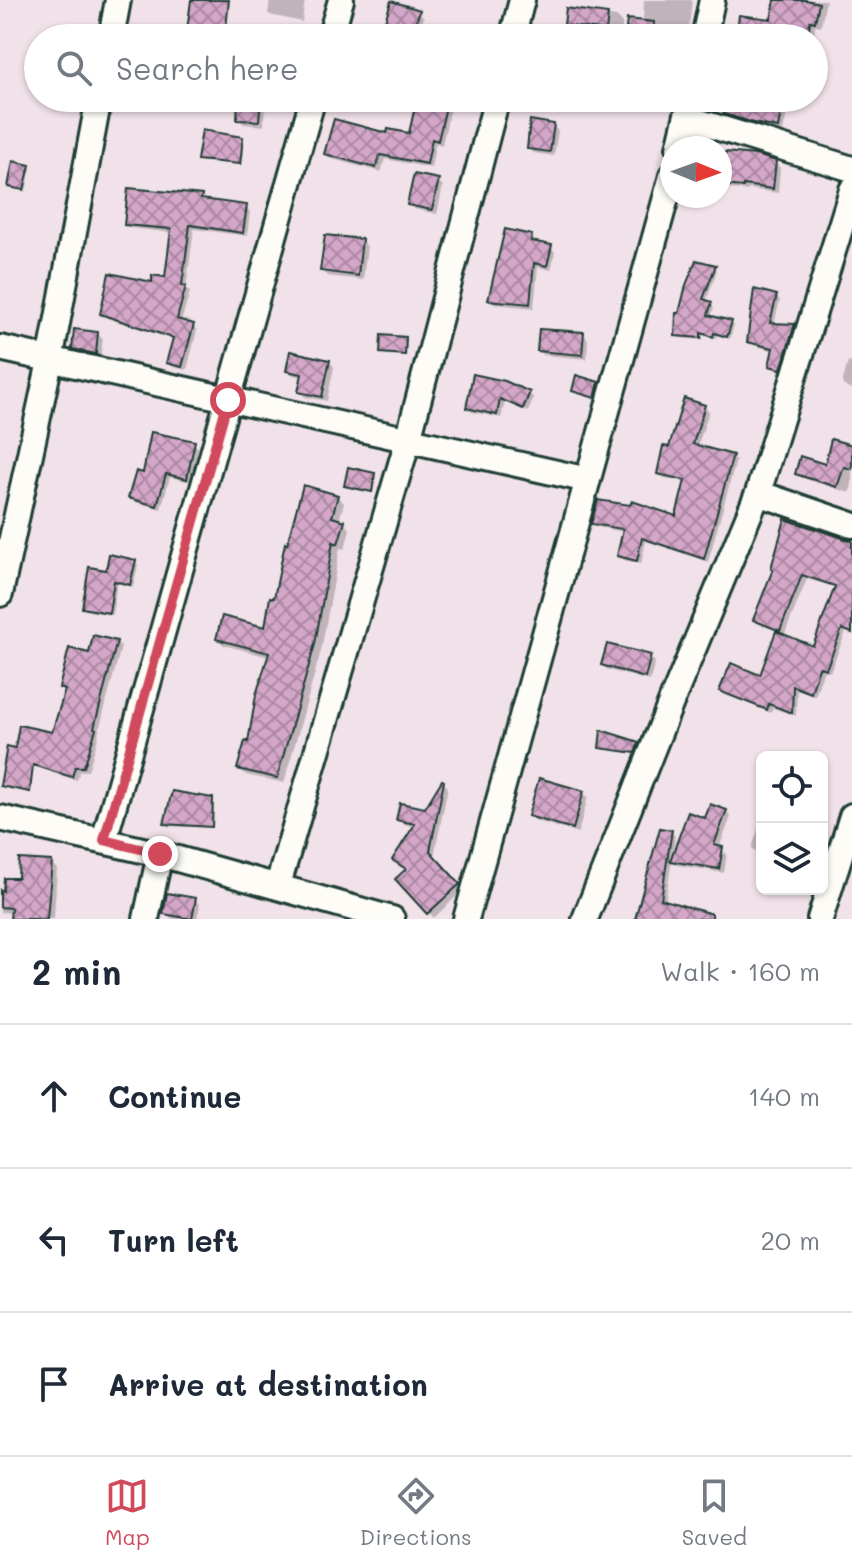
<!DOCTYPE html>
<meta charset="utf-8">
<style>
body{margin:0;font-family:Mali,sans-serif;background:#f6f6f7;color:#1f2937}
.controls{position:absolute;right:24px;bottom:24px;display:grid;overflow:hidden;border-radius:12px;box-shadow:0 2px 6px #0004}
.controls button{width:72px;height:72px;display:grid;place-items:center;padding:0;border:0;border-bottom:2px solid #e0e1e3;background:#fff;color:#1f2937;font:40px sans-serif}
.compass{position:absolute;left:660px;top:136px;width:72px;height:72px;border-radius:50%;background:#fff;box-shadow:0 2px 6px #0004;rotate:91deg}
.stop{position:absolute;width:24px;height:24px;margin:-18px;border:6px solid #d1495b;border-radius:50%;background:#fff}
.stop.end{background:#d1495b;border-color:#fff;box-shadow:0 2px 8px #0008}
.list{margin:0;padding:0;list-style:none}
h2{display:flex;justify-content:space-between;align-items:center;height:104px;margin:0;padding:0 32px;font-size:34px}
h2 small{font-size:26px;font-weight:400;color:#747a83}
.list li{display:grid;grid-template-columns:52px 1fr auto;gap:24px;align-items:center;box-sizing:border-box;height:144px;padding:0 32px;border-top:2px solid #e0e1e3}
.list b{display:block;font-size:30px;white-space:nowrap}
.list em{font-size:26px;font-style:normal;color:#747a83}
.icon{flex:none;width:44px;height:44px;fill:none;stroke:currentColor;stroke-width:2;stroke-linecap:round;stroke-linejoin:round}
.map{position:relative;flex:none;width:852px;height:919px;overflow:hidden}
.search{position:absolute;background:#fff;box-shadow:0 2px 6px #0004;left:24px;right:24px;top:24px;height:88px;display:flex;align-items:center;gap:20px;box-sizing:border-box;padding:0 28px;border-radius:44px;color:#747a83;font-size:30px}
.sheet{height:536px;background:#fff}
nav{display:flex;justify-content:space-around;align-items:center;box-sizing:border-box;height:112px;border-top:2px solid #e0e1e3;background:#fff;font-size:22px;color:#747a83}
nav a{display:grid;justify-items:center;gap:4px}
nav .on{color:#d1495b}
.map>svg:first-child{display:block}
.shadow{fill:#0003;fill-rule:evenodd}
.building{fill:url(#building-cross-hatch);stroke:#1f3d34;stroke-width:2}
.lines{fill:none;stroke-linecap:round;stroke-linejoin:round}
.street-casing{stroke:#1f3d34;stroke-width:30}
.street{stroke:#fdfcf7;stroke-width:24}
.route{stroke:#d1495b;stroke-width:10}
</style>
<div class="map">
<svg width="852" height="919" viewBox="0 0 852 919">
<defs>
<pattern id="building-cross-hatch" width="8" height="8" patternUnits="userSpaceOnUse" patternTransform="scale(2)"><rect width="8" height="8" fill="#d4a6c8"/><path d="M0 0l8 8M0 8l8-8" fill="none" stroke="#ab88a3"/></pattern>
</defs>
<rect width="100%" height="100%" fill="#f1e2e9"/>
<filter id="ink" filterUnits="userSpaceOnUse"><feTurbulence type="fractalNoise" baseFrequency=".0125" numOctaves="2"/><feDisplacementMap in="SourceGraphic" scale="16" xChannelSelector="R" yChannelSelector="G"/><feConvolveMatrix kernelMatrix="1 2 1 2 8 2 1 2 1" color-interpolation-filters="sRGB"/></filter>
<g filter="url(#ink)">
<path class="shadow" d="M193,0h34l-7,38h-39v-10h8z
M270,0h35l-3,22 -32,-7 -2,-2z
M644,0h48l-3,28 -31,-2 -1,12h-30l-3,-5 4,-14 15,2z
M777,0h49l-5,26 -6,-1 -1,13h-76l35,-16z
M568,10l49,7 5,6v14l-51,-7 -5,-6z
M419,12l5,5 -7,21h-35z
M30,51l8,1v20l-10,-2v4l-3,-4z
M240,98h23l2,2 -1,26 -20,-2 -5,-5z
M419,98h13l14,3 5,5 -9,39 -6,-2 -5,25 -46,-9 -4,13 -49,-13 -5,-6 62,-17 21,-1z
M729,98h61l-7,34 -51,-13 -6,-6z
M553,126l5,5 -4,25 -20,-3 -5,-5z
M242,139l2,2 -2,24 -41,-4 -1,-2z
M775,163l5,5 -2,25 -30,-4v2l-18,-2 -6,-5z
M29,166l2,2 -5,23 -14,-3 -2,-2z
M438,181l5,5 -6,28 -23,-5 -5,-5z
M201,197l5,5 40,5 4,5 -3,24 -53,-7 -8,60 4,3 -9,30 12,4 4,4 -10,40 -14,-3 -4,-5 5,-22 -67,-22 -5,-4 51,-30 14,-5 6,-46 -43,-5 -4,-4z
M531,237l5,7 15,3 4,5 -4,18 -13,-3 -4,41 -39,-4 -5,-4z
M361,241l6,5 -4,34 -36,-4 -5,-5z
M714,267l3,3 -11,32 8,5 -3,10 20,5 3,3 -4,14 -13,-4 -1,3 -13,-3v5l-23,-2 -3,-3z
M776,296l4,4 -6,25 20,1 4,4 -13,42 -9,-2 -4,-4 2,-15 -21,-6 -4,-4z
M98,334l5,5 -3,19 -21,-5 -5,-5z
M583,334l5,5 -1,20 -43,-4 -5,-5z
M405,339l2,2 -1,15 -22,-2 -2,-2z
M329,361l5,6 -7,34 -22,-4 -5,-5 3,-15 -10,-2 -5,-5z
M852,361v29l-5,-2 -5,-4 6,-22 4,1z
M505,383l24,11 5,4 -6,14 -23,-10 -4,16 -29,-6 -4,-4z
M704,406l5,5 -12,37 35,9 4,4 -28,101 -62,-21 -5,23 -17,-4 -5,-5 5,-23 -26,-5 -5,-4 85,-5 9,-36 -23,-4 -4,-5 10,-24z
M194,443l4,5 -7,34 -21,-5 -9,32 -26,-7 -4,-4 14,-23z
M852,447v37l-2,9 -48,-15 -5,-5 30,-7z
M374,475l2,2 -3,15 -25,-4 -2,-2z
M337,496l7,7 -5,18 5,2 6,6 -5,20 -5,-1 -19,103 -37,132 -38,-8 -7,-6 11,-25 19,-87 -45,-12 -6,-6 48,-10 10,-29z
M830,537l22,18v79l-6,-2 -16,40 -6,-2 -9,26 -18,-7 -1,27 -23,-8 -2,5 -45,-18 -4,-5 40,-12 16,-47 -19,-7 -4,-5zM807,579l30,9 -23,61 -30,-13z
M135,562l3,3 -5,22 -16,-4 -5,32 -24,-4 -4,-3 23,-35z
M116,642l5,5 -23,87 1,1 -11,36h-8l-3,9 -25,-7 -5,-5 7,-33 12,-42 -5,-5 30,-32z
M650,657l5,5 -5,19 -42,-11 -5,-5z
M638,744l2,2 -3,8 -34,-5 -2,-2z
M443,782l5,5 -14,70 29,33 -29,28 -36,-39 10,-9 8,-43 -13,-3 -5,-5 28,-9z
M583,792l5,5 -10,36 -42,-12 -6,-6z
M212,800l2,2 -1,26 -45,-2 -2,-2z
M726,812l5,5 -12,31 8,6 -3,19 -47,-8 -5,-5 -7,43 50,16h-78l34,-87 4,4 -2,17h2l31,-32z
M762,817v37l-5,-1 -5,-5z
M51,863l6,6 -3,50h-42l1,-6 -13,-1v-20l4,1 15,-12z
M195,900l5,5 -3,14h-23l-3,-1 -5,-5z"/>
<path class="building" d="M191,0h38l-4,38h-39z
M775,0h31l13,3 -4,19 -5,-1 -2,17h-72l3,-23 32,4z
M391,1l29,9 -9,28h-31z
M566,8l42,6 -2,17 -42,-6z
M627,19l27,3 -1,16h-28z
M238,98h23l-2,23 -22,-1z
M417,98h31l-10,43 -6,-2 -5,25 -47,-9 -4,13 -52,-14 10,-35 53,14 1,-4 21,4z
M727,98h57l-6,30 -24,-5 -30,-9z
M530,120l24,4 -4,28 -23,-3z
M202,130l41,7 -3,27 -43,-4z
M725,152l31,3 20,6 -3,28 -30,-4v2l-21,-2z
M13,161l17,4 -6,25 -16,-3z
M414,174l25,5 -7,31 -25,-5z
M128,188l74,7 -1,4 46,6 -4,28 -53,-8 -8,60 4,1 -9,33 17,5 -12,43 -16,-4 7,-25 -73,-24 9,-41 43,9v-7l13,2 6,-48 -47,-4z
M505,229l27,6 -1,6 21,4 -5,21 -13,-3 -4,41 -42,-4z
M325,235l37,4 -4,37 -38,-5z
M696,260l20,5 -13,34 9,3 -4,13 24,6 -5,16 -13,-4 -1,4 -12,-4v5l-26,-2 1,-23h3l7,-28z
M754,289l23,6 -7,28 25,1 -14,45 -12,-3 4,-18 -26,-6z
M74,329l24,3 -2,22 -24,-5z
M539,329l45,3 -2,23 -45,-4z
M381,335l25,2 -1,18 -25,-2z
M290,351l40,9 -8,37 -24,-5 4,-18 -16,-3z
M473,374l32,7 25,11 -7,17 -23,-10 -3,16 -31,-7z
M576,375l23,7 -4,16 -23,-7z
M684,398l21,7 -12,39 40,11 -29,104 -62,-21 -5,23 -20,-5 6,-27 -32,-5 7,-24 32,5 2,-4 44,15 9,-36 -28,-6 6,-28 6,1z
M151,432l44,9 -8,38 -21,-5 -9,32 -29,-8 8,-27 7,2z
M831,439l21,6v24l-8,-2 -7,20 -42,-13 5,-18 25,8z
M348,467l27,6 -3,19 -28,-6z
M303,485l35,10 -6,22 13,4 -7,23 -5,-2 -18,102 -38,134 -40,-9 8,-28 3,1 8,-47 13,-42 -53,-14 6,-23 43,11 5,-30 4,1 11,-55 2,1z
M785,519l67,22v92l-10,-4 -16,40 -7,-2 -8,26 -18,-7 -1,27 -23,-9 -2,6 -48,-19 12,-28 29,12 16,-44 37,15 22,-60 -33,-11 -22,56 -27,-11 20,-51 -2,-1z
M109,554l27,6 -6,25 -16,-4 -5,32 -27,-5 7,-41 17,3z
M93,635l24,6 -23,87 2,1 -12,38h-9l-3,10 -39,-12 -3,27 -30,-6 7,-40 8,2 4,-23 33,7 13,-42 -6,-2 10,-40 20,5z
M607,644l44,11 -6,23 -44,-13z
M601,730l38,12 -4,11 -36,-5z
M539,778l45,13 -11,38 -45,-13z
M442,780l2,1 -14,70 30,33 -33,30 -32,-35 11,-10 -14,-9 23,-36 -19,-4 4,-17 25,5z
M172,791l41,7 -1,29 -48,-3z
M710,804l17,6 -13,35 9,2 -4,22 -49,-8 18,-49 17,6z
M660,828l12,2 -11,69 51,15v5h-77z
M19,859l33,2 -5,58h-37l1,-11 -11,-1v-17l3,1 1,-13h14z
M167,893l29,5 -4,21 -29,-5z"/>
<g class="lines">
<g class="street-casing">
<path id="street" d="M111,38l7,-38
M330,38l11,-38
M512,38l10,-38
M704,38l8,-38
M687,118l165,51
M679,148l12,-50
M0,348l588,132
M758,493l94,32
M0,594l50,-233 49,-263
M0,818l160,36 232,65
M104,840l209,-742
M278,885l130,-445 89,-342
M146,919l14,-65
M466,919l206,-743
M585,919l87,-219 86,-207 94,-303
M820,919l32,-103"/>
</g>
<use href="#street" class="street"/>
</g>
</g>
<g class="lines" filter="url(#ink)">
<path class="route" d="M160,854l-56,-14 124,-440"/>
</g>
</svg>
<div class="controls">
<button><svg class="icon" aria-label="locate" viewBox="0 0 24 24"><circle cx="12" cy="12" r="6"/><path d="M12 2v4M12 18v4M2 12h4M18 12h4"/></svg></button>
<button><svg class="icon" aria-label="layers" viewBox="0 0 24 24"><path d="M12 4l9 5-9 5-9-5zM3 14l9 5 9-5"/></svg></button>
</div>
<svg class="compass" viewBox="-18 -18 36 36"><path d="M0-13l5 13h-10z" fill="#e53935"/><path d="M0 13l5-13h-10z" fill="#747a83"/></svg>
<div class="stop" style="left:228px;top:400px"></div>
<div class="stop end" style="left:160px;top:854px"></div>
<div class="search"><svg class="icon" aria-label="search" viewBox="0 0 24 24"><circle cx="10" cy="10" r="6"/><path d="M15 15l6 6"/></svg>Search here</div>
</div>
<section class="sheet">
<h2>2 min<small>Walk · 160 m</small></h2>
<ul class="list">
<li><svg class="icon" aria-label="ahead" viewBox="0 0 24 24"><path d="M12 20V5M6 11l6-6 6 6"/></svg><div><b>Continue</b></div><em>140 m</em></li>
<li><svg class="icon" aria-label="left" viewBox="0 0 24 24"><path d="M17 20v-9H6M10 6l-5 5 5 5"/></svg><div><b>Turn left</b></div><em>20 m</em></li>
<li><svg class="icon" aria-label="arrive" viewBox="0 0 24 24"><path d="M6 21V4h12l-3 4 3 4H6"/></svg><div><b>Arrive at destination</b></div></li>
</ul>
</section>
<nav>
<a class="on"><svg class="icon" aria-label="map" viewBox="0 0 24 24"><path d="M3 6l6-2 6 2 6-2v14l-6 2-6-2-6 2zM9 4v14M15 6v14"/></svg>Map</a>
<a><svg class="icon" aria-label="directions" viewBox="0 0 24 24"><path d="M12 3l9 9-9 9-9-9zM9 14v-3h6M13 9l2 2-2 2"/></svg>Directions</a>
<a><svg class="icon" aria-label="saved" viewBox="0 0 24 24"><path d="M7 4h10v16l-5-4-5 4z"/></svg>Saved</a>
</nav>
